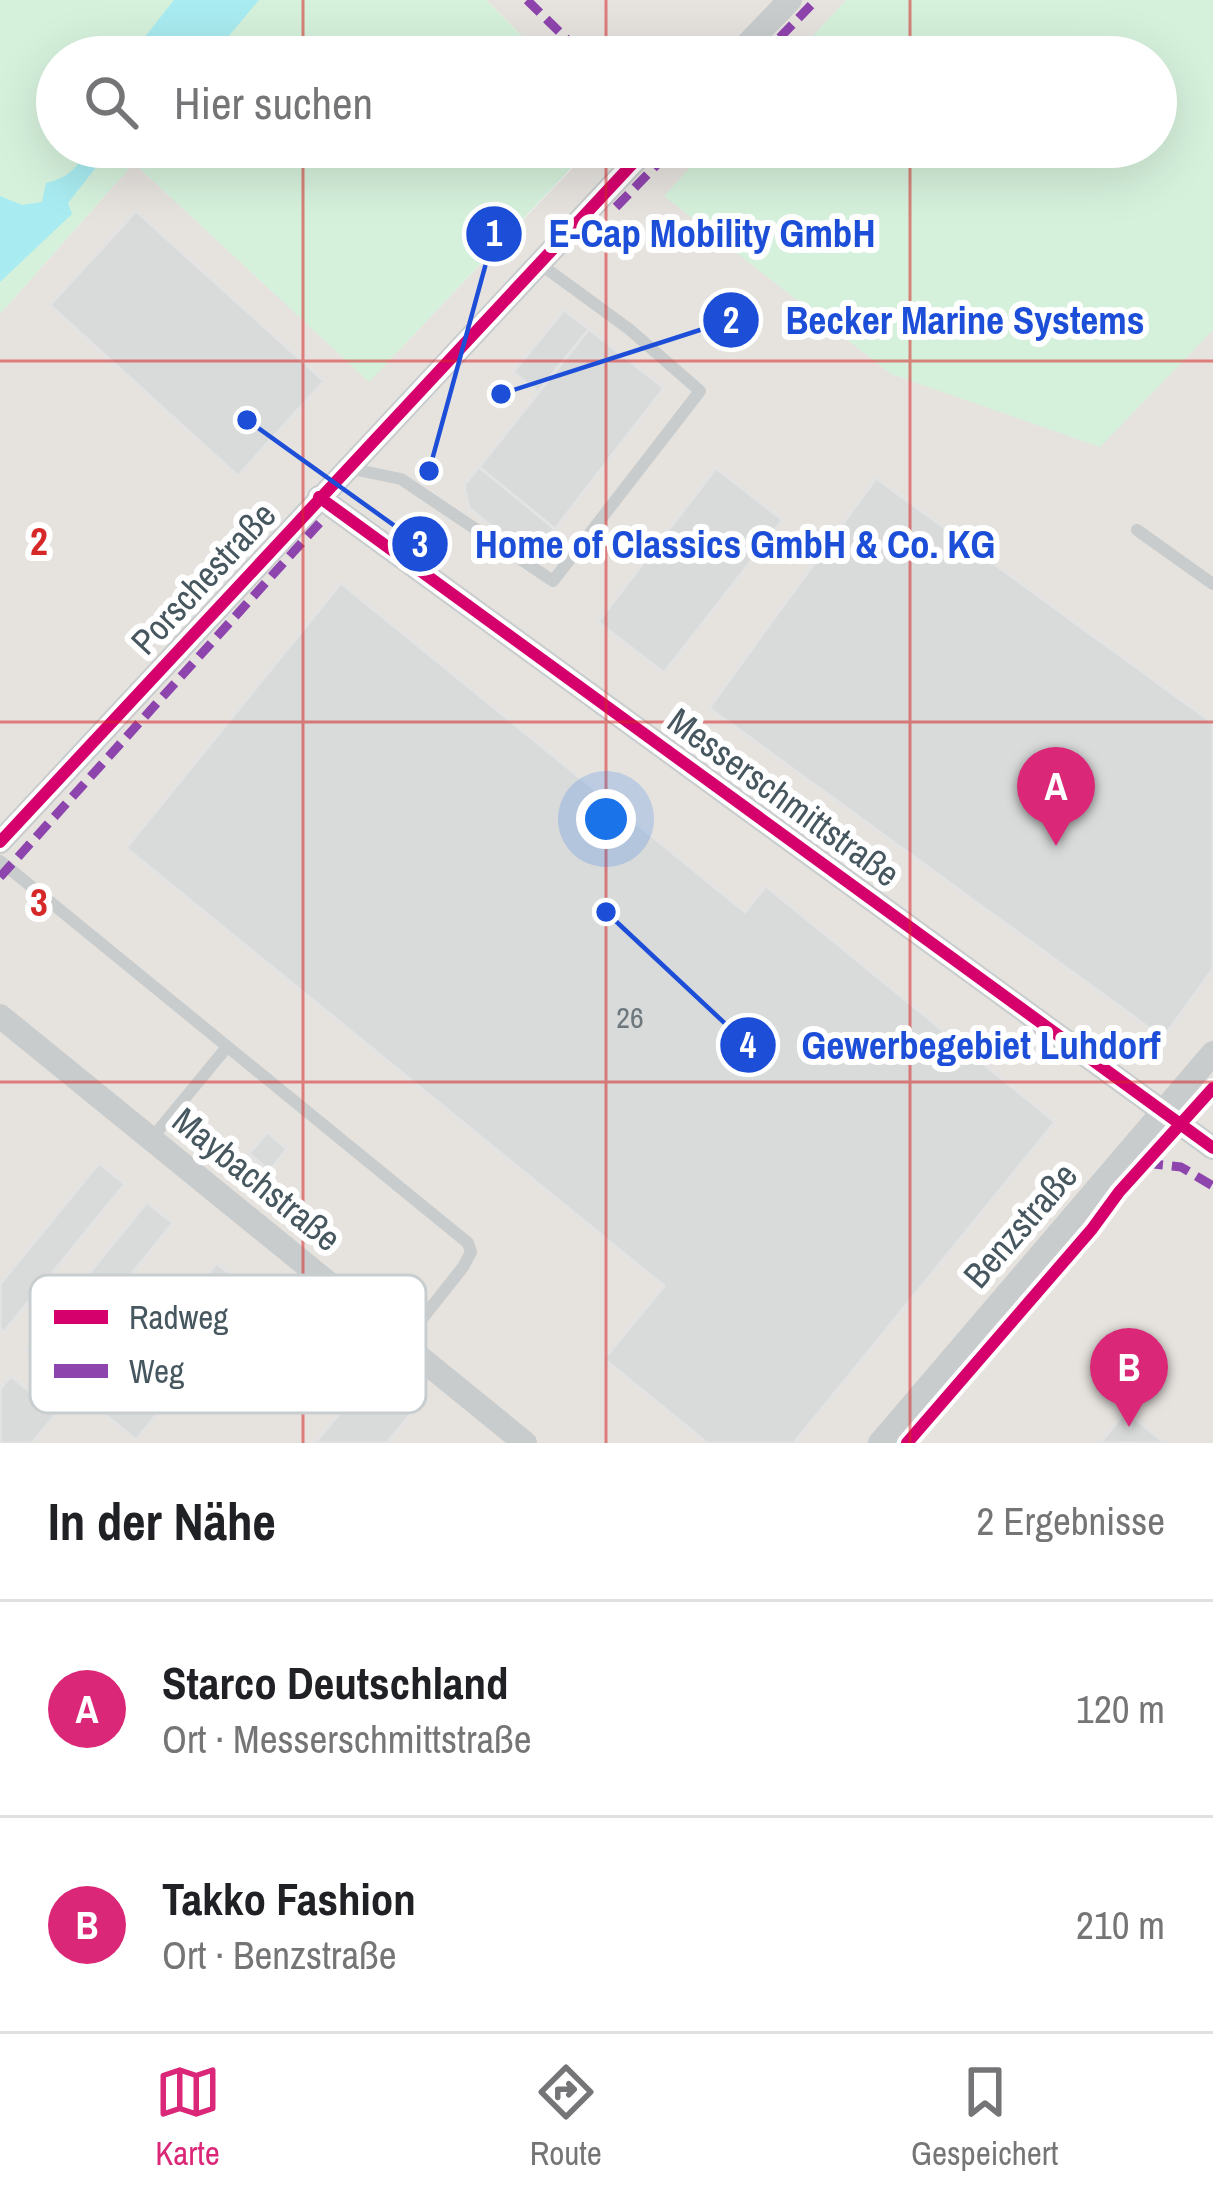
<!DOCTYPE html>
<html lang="de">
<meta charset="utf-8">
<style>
body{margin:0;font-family:"Archivo Narrow",sans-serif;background:#f6f6f6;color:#202124}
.you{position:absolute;left:606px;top:819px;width:42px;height:42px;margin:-30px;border:9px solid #fff;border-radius:50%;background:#1a73e8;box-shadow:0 0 0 18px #1a73e833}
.badge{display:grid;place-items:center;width:78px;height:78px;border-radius:50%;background:#db2777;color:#fff;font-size:39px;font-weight:700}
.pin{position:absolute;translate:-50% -99px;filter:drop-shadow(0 3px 6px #0008)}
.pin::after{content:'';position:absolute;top:63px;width:42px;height:36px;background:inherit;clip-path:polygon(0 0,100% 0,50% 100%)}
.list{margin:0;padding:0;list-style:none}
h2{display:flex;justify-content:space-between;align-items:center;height:156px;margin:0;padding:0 48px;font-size:51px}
h2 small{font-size:39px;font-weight:400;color:#757577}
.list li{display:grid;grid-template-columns:78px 1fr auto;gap:36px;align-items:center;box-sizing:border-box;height:216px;padding:0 48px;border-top:3px solid #e0e0e0}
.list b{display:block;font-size:45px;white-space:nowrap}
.list p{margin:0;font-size:39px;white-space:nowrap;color:#757577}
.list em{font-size:39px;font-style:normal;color:#757577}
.icon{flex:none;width:66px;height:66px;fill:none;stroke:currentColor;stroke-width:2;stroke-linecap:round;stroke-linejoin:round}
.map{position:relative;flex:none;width:1213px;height:1443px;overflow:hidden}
.search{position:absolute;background:#fff;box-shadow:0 12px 48px #0002;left:36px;right:36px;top:36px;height:132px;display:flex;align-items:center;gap:30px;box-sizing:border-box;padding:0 42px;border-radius:66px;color:#757577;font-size:45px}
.sheet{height:588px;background:#fff}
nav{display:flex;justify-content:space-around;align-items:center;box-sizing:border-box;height:168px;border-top:3px solid #e0e0e0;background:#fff;font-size:33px;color:#757577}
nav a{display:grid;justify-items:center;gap:6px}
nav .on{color:#db2777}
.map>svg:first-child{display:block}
.commercial{fill:#e6e3df}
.green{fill:#d5f1dc}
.water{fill:#a8ebf0}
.building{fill:#d9dada;stroke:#e3e3e4;stroke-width:3}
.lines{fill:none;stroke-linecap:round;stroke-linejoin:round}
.lane{stroke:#c8cccd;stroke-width:12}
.street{stroke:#c8cccd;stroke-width:24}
.quiet{stroke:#8e44ad;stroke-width:9;stroke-dasharray:18 9;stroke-linecap:butt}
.cycleway-casing{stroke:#fff;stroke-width:20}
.cycleway{stroke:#d6006c;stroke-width:12}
.grid{fill:none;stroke:#d62828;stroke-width:3;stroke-opacity:0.55}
.labels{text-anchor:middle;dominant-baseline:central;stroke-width:12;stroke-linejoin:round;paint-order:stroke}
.number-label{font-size:30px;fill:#6c787e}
.street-label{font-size:36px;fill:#47575f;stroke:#fff}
.key{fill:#fff;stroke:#c8cdcf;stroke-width:3}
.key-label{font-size:33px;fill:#47575f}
.grid-label{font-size:39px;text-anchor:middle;font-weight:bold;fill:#d62828;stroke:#fff;stroke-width:12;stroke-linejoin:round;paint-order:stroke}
.leader{fill:none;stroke:#1d4ed8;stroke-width:4.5}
.callout-dot{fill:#1d4ed8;stroke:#fff;stroke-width:4.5}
.mark-label{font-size:36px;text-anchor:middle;font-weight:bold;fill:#fff}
.callout-label{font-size:39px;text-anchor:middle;font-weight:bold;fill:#1d4ed8;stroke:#fff;stroke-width:12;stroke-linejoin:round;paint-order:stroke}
</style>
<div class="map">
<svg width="1213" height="1443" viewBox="0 0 1213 1443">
<rect width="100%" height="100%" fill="#f2f1f1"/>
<path class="commercial" d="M486,0h727v1443h-1213v-1129l134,-151 235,218 224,-234h563v-90h-613z"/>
<path class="green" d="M0,0h486l57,57h-486v90h534l-222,235 -235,-219 -134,151z
M846,0h367v330l-113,117 -209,-73 -227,-178 45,-49h447v-90h-363z"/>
<path class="water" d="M174,0h85l-48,57h-82z
M86,147h36l-21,14 -33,42 4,11 -72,68v-86l22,9 20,-3 4,-19c21,-5 34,-15 40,-36z"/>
<path class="building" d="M136,211l188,170 -86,95 -188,-171z
M564,310l25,19 -51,63 -25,-20z
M589,329l75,59 -109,141 -76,-62z
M479,467l76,62 -24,30 -62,-51 -5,-23z
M716,468l67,52 -119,153 -66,-51z
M876,478l337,245v246l-50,69 -454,-330z
M341,583l404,329 21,-26 289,236 -261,321h-87l-103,-84 60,-73 -538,-438z
M267,1132l20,17 -17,22 -21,-17z
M99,1163l26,21 -121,148 -4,-4v-44z
M147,1202l26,21 -121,149 -26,-21z
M217,1263l38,31 -119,146 -38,-31z
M11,1376l46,37 -25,30h-32v-54z
M370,1376l43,35 -26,32h-72z
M1126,1411l39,32h-65z"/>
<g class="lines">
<path class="lane" d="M348,468l53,11 152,102 147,-190 -71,-62 -89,-65
M1137,530l76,54
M0,861l468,382 3,9 -8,15 -60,76
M152,1138l75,-91"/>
<path class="street" d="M735,57l55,-57
M319,497l894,651
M0,842l648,-695
M0,1016l525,427
M880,1443l333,-390"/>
<path class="quiet" d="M527,0l58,57
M761,57l55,-57
M616,207l58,-60
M0,877l324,-359
M1145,1163l36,4 32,19"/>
<g class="cycleway-casing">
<path id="cycleway" d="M319,497l894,651
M0,842l648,-695
M907,1443l185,-214 27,-37 94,-104"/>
</g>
<use href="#cycleway" class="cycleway"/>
</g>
<path class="grid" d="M303,0v57M606,0v57M910,0v57M303,147v1296M606,147v1296M910,147v1296M0,361h1213M0,722h1213M0,1082h1213"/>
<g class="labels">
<g class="number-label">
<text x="630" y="1017">26</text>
</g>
<g class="street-label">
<text transform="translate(203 578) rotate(-47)">Porschestraße</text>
<text transform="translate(784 797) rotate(36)">Messerschmittstraße</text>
<text transform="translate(257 1179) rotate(39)">Maybachstraße</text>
<text transform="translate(1020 1225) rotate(-49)">Benzstraße</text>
</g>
</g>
<rect x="30" y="1275" width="396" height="138" rx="18" class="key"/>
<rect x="54" y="1310" width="54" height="14" fill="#d6006c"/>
<rect x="54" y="1364" width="54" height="14" fill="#8e44ad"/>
<g class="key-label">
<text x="129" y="1329">Radweg</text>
<text x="129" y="1383">Weg</text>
</g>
<g class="grid-label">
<text x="39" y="555">2</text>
<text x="39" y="916">3</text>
</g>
<path class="leader" d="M429 471L494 234M501 394L731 320M247 420L420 544M606 912L748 1045"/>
<g class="callout-dot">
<circle cx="429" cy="471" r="12"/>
<circle cx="501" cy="394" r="12"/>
<circle cx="247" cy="420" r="12"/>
<circle cx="606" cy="912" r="12"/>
<circle cx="494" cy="234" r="30"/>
<circle cx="731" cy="320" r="30"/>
<circle cx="420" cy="544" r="30"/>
<circle cx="748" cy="1045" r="30"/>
</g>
<g class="mark-label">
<text x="494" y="246">1</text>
<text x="731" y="333">2</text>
<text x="420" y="557">3</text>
<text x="748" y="1058">4</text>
</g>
<g class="callout-label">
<text x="712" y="247">E-Cap Mobility GmbH</text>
<text x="965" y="334">Becker Marine Systems</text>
<text x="735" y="558">Home of Classics GmbH &amp; Co. KG</text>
<text x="981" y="1059">Gewerbegebiet Luhdorf</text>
</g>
</svg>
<div class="you"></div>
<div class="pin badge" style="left:1056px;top:846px">A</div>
<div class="pin badge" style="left:1129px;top:1427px">B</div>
<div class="search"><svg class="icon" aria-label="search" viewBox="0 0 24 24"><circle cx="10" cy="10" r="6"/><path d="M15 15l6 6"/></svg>Hier suchen</div>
</div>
<section class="sheet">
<h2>In der Nähe<small>2 Ergebnisse</small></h2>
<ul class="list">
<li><span class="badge">A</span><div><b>Starco Deutschland</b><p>Ort · Messerschmittstraße</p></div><em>120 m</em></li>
<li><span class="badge">B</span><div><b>Takko Fashion</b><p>Ort · Benzstraße</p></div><em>210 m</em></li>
</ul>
</section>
<nav>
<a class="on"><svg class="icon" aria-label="map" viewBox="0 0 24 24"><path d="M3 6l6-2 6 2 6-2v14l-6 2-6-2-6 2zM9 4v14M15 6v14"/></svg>Karte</a>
<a><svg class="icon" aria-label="directions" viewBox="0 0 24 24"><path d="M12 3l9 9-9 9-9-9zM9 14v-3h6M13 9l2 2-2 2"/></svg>Route</a>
<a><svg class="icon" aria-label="saved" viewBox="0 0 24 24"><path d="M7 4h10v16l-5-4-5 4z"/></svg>Gespeichert</a>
</nav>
